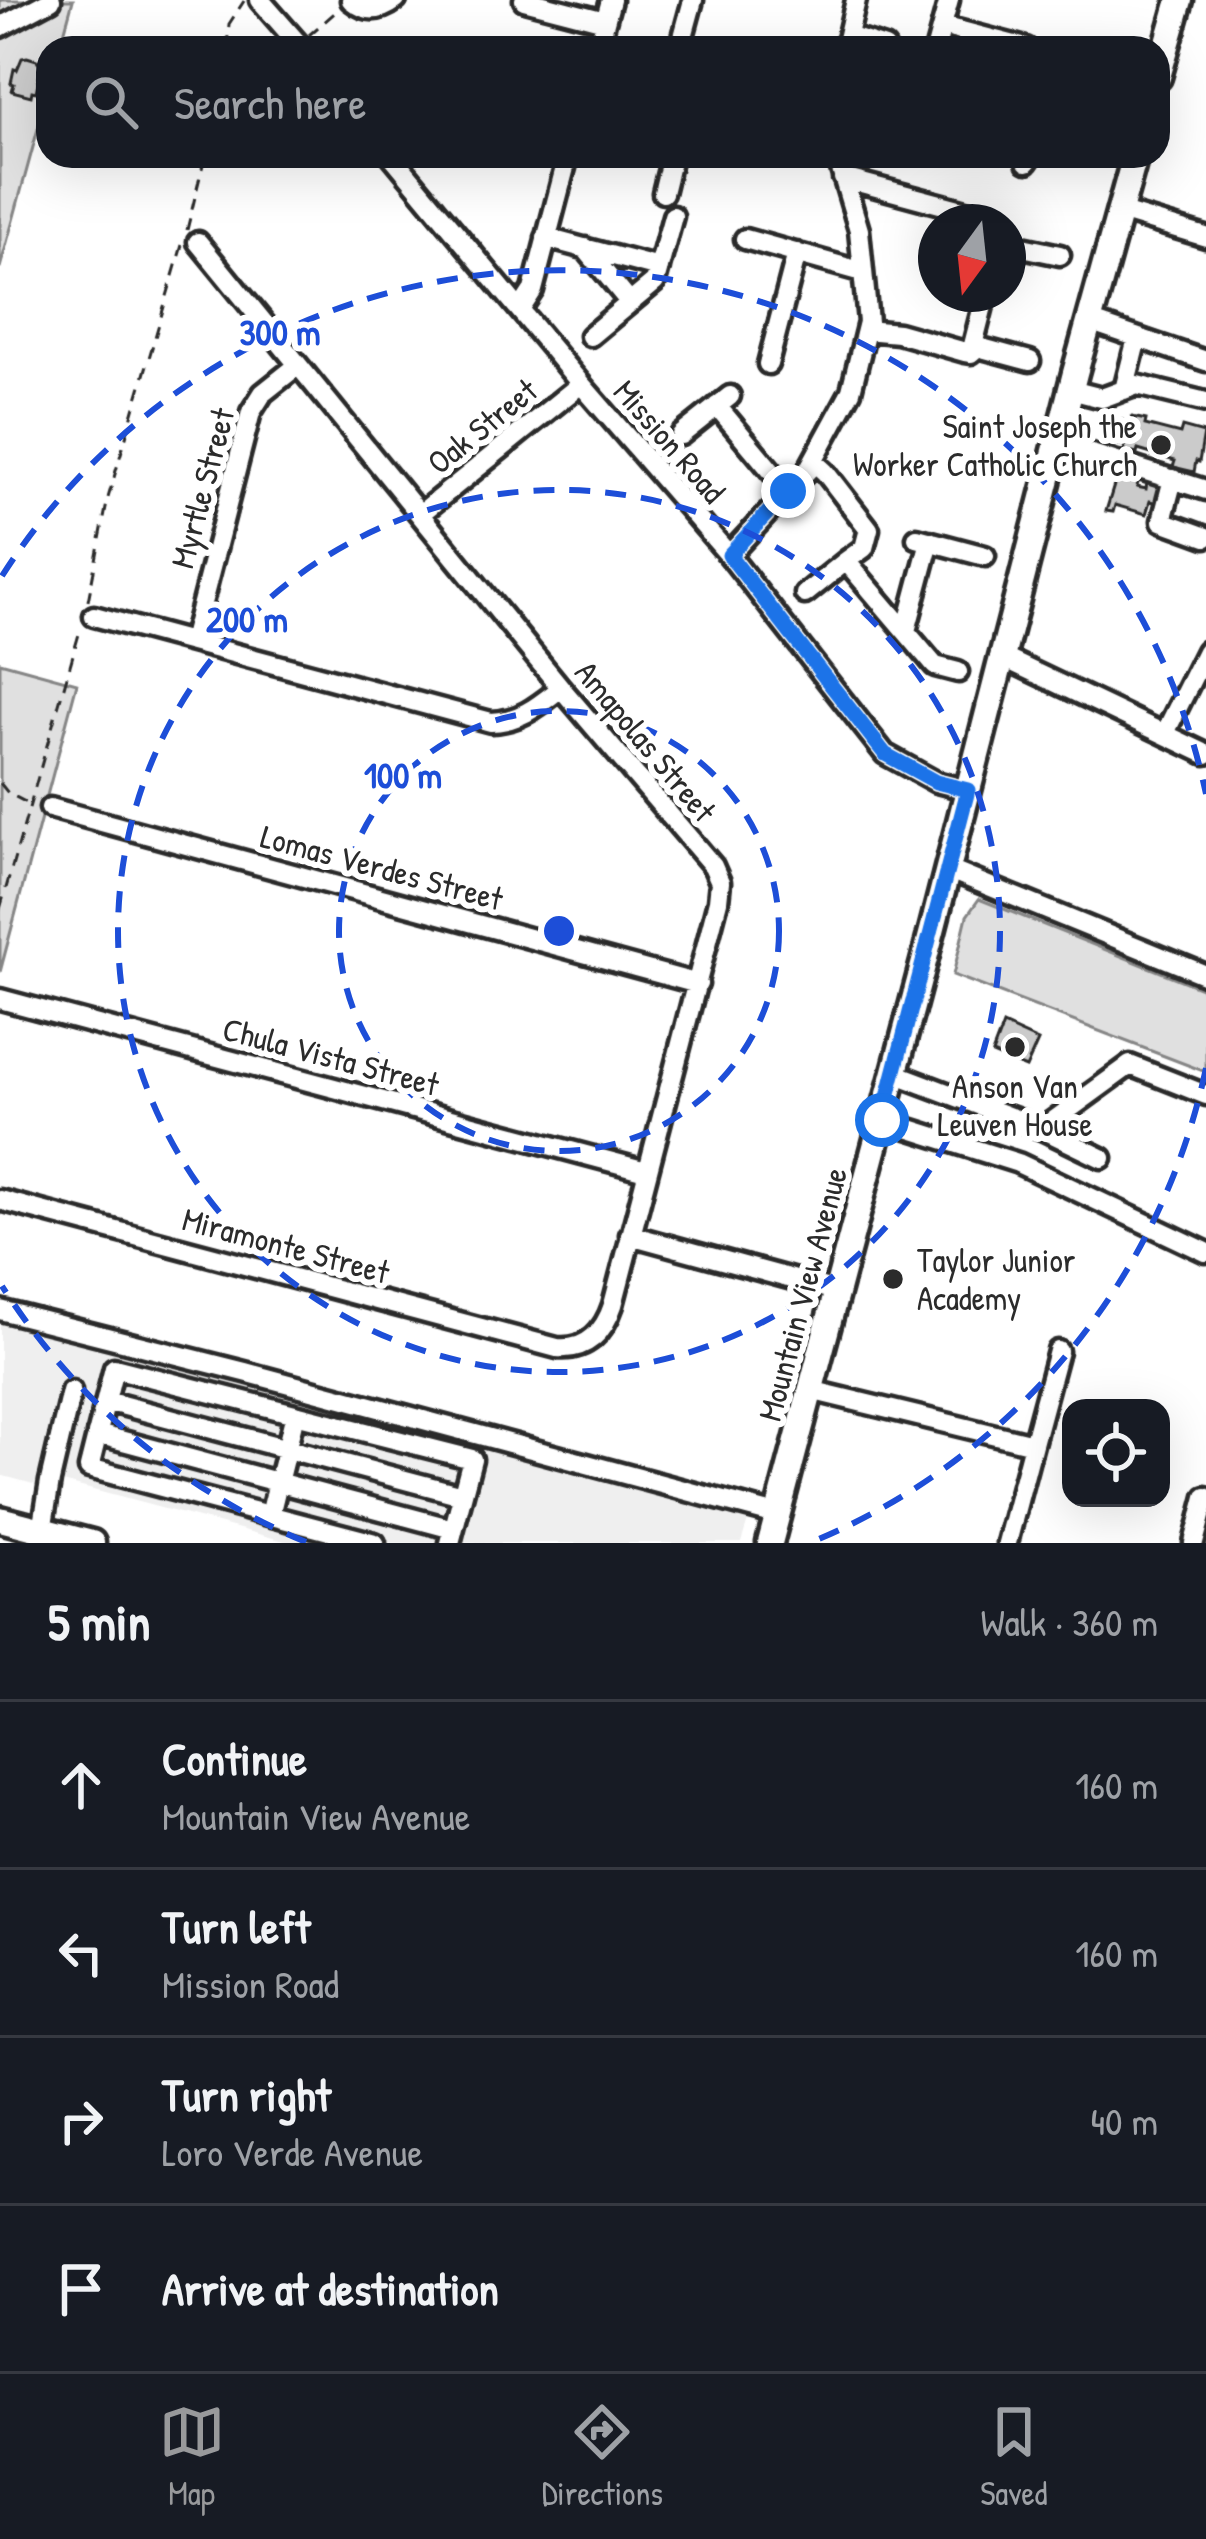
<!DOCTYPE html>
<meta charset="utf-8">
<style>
body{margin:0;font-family:"Patrick Hand",sans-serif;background:#20242c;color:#f1f3f6}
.controls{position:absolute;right:36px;bottom:36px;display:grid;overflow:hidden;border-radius:24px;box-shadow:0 12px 48px #0002}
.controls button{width:108px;height:108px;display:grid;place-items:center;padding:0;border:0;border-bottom:3px solid #363941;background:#171b24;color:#f1f3f6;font:60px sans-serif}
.compass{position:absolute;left:918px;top:204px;width:108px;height:108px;border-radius:50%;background:#171b24;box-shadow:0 12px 48px #0002;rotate:195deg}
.stop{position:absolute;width:36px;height:36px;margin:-27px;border:9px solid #1a73e8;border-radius:50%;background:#fff}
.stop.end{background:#1a73e8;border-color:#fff;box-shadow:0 3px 12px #0008}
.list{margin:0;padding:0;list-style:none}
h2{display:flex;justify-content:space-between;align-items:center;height:156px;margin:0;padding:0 48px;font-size:51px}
h2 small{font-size:39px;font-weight:400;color:#9ea1a6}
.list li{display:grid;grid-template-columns:78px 1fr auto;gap:36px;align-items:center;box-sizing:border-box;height:168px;padding:0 48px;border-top:3px solid #363941}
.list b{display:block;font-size:45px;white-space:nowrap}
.list p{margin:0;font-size:39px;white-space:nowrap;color:#9ea1a6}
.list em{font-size:39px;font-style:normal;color:#9ea1a6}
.icon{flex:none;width:66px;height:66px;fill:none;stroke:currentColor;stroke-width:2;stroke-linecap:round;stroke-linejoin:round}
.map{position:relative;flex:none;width:1206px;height:1543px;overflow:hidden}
.search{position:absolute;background:#171b24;box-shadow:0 12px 48px #0002;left:36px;right:36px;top:36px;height:132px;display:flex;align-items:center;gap:30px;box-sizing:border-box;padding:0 42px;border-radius:36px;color:#9ea1a6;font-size:45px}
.sheet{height:828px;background:#171b24}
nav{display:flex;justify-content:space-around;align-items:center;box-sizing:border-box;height:168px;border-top:3px solid #363941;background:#171b24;font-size:33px;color:#9ea1a6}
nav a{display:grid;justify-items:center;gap:6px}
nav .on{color:#98999b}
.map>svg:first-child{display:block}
.built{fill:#efefef}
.green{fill:#e0e0e0;stroke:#868686;stroke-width:3}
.building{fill:#cbcbcb;stroke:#2b2b2b;stroke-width:3}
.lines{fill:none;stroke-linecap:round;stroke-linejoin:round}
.minor-casing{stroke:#2b2b2b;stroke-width:27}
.major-casing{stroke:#2b2b2b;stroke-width:33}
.path{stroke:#2b2b2b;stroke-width:3;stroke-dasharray:12 9;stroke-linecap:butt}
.minor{stroke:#fff;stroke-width:18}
.major{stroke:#fff;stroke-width:24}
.route{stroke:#1a73e8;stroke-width:15}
.ring{fill:none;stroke:#1d4ed8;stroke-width:6;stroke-dasharray:21 15}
.poi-dot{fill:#2b2b2b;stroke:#fff;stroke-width:4.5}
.labels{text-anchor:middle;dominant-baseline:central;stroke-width:12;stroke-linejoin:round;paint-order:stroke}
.street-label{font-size:33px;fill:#2b2b2b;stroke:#fff}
.poi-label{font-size:33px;fill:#2b2b2b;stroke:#fff;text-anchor:end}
.centre{fill:#1d4ed8;stroke:#fff;stroke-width:6}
.ring-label{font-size:36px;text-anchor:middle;font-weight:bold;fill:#1d4ed8;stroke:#fff;stroke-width:12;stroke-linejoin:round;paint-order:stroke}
</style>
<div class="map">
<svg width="1206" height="1543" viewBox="0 0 1206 1543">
<rect width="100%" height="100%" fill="#fff"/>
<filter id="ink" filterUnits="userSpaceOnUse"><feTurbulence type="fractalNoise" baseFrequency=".00833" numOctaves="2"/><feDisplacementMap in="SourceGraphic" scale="24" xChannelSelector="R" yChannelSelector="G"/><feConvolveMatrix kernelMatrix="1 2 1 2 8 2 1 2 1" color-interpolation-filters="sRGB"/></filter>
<g filter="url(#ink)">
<path class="built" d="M0,1315l488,133 261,69 -8,26h-449l-229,-61 -4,9 -59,-16z"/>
<path class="green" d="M0,0h73l-13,48h-12v44l-48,176z
M0,662l77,21 -77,289z
M979,899l227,91v82l-253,-97 14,-59z"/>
<path class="building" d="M27,57l10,3 4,7 -5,25 -4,-1 -1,5 -19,-5 2,-7 -3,-1 3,-14 3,1 5,-12z
M1132,417l14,3 -1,5 35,9 2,-7 22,6 -5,29 -3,-1 -2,11 -21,-5 2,-6 -37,-11 -1,4 -13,-3 1,-5 -14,-4 6,-23 14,3z
M1119,469l21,5 -3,13 9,2 1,-7 15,4 -4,17 -8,-2 -4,13 -31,-9 -2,7 -7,-1z
M1003,1025l35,16 -12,27 -34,-14z"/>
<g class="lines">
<g class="minor-casing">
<path id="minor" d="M260,0l42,48
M351,0c16,13 29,12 45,0
M524,0l81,21
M942,26l84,22
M0,27l51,-27
M848,36l37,12
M598,48l13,-48
M680,48l13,-48
M845,48l11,-48
M936,48l13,-48
M392,156l189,228 148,171 156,199 51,28 32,8
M1027,162l4,-6
M843,178l142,38
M663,193l9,-37
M1119,211l87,26
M546,238l113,30
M745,239l118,33
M1008,244l52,11
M585,248l45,55
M520,310l13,-20 35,-134
M1089,321l117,40
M866,330l32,3 67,19 6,1 7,-6 52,14
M590,336l65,-54 18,-66
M971,353l15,-59
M768,364l29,-111
M1071,390l31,8 35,-13 69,17
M1124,390l13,-52
M717,406l71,85
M681,435l49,-39
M1057,443l149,47
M813,461l12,11 44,57 -5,19 -18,13 89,105 23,6
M1173,479l-11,42 44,16
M420,514l161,-130
M917,538l68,18
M729,555l79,-85 43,-79 17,-69 -9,-92 -22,-74
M805,594l41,-33
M94,616l397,106c30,-1 47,-16 70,-34
M906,631l24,-90
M192,642l59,-230 12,-19 34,-27
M1002,657l204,97
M1165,733l41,-82
M50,808l648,176
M947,869l259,106
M0,999l646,172
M894,1073l148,56 88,-64 76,30
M882,1120l136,43 188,89
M1042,1129l60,29
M0,1200l557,148c30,3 47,-16 56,-43l105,-404 2,-19 -7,-16 -152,-178 -363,-446
M630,1235l206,56
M0,1310l245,62 532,143
M810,1390l223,54 -26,99
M106,1401l356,94
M97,1434l356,95
M1033,1444l25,-93
M270,1515l25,-101
M40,1543l10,-62 21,-90
M375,1543l-286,-75 25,-100 358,91 -22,84
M1194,1543l12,-46"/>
</g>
<g class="major-casing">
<path id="major" d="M1158,77l22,-77
M0,1519l92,24
M770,1543l155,-585 150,-585 60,-217"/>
</g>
<path class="path" d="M309,35l29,-25
M227,48l2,-24 15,-23
M187,230l18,-74
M88,601l20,-103 74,-253
M0,783l8,10 19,10
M0,909l81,-282"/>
<use href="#minor" class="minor"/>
<use href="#major" class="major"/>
</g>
</g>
<g class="lines" filter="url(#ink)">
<path class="route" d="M788,491l-59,64 156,199 51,28 32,8 -86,330"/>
</g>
<g class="ring">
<circle cx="559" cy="931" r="220"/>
<circle cx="559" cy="931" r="441"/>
<path d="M1206 1068A661 661 0 0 1 812 1542M306 1542A661 661 0 0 1 2 1286M2 576A661 661 0 0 1 1206 794"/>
</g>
<g class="poi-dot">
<circle cx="1161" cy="445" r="12"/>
<circle cx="1015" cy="1047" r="12"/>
<circle cx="893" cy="1279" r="12"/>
</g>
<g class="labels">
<g class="street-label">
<text transform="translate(482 426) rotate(-39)">Oak Street</text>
<text transform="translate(670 441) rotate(49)">Mission Road</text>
<text transform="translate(202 488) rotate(-75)">Myrtle Street</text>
<text transform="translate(646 741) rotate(50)">Amapolas Street</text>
<text transform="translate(382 867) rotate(15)">Lomas Verdes Street</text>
<text transform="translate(331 1056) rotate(15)">Chula Vista Street</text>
<text transform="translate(286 1245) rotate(15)">Miramonte Street</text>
<text transform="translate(802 1294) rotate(-75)">Mountain View Avenue</text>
</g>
<g class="poi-label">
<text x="1137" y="426">Saint Joseph the<tspan x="1137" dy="38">Worker Catholic Church</tspan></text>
<text x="1015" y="1086" text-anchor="middle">Anson Van<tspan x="1015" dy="38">Leuven House</tspan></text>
<text x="917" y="1260" text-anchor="start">Taylor Junior<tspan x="917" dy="38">Academy</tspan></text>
</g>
</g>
<circle cx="559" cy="931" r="18" class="centre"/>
<g class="ring-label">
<text x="280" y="345">300 m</text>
<text x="247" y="632">200 m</text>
<text x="403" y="788">100 m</text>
</g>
</svg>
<div class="controls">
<button><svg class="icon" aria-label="locate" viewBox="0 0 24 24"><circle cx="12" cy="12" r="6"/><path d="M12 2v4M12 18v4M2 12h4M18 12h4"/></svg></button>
</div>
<svg class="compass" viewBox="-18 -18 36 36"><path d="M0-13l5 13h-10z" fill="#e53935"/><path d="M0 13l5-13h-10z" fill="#9ea1a6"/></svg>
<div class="stop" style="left:882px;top:1120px"></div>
<div class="stop end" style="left:788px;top:491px"></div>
<div class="search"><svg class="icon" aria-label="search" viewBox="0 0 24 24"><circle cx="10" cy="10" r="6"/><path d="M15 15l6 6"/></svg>Search here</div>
</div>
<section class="sheet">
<h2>5 min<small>Walk · 360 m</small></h2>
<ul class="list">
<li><svg class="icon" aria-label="ahead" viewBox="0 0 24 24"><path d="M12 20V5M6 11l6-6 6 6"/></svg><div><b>Continue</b><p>Mountain View Avenue</p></div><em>160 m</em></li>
<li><svg class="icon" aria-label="left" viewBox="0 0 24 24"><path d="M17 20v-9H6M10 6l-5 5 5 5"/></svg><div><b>Turn left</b><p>Mission Road</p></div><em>160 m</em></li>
<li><svg class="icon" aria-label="right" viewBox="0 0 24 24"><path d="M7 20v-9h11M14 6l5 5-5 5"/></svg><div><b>Turn right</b><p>Loro Verde Avenue</p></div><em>40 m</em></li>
<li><svg class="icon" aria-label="arrive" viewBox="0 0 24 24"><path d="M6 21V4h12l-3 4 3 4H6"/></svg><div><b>Arrive at destination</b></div></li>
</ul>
</section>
<nav>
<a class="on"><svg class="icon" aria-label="map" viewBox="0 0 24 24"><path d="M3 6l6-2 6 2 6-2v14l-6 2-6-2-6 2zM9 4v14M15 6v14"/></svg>Map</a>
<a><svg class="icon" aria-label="directions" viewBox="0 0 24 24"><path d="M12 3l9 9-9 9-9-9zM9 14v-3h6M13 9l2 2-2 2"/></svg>Directions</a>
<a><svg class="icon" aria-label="saved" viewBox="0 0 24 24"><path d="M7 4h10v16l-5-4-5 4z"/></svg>Saved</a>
</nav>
